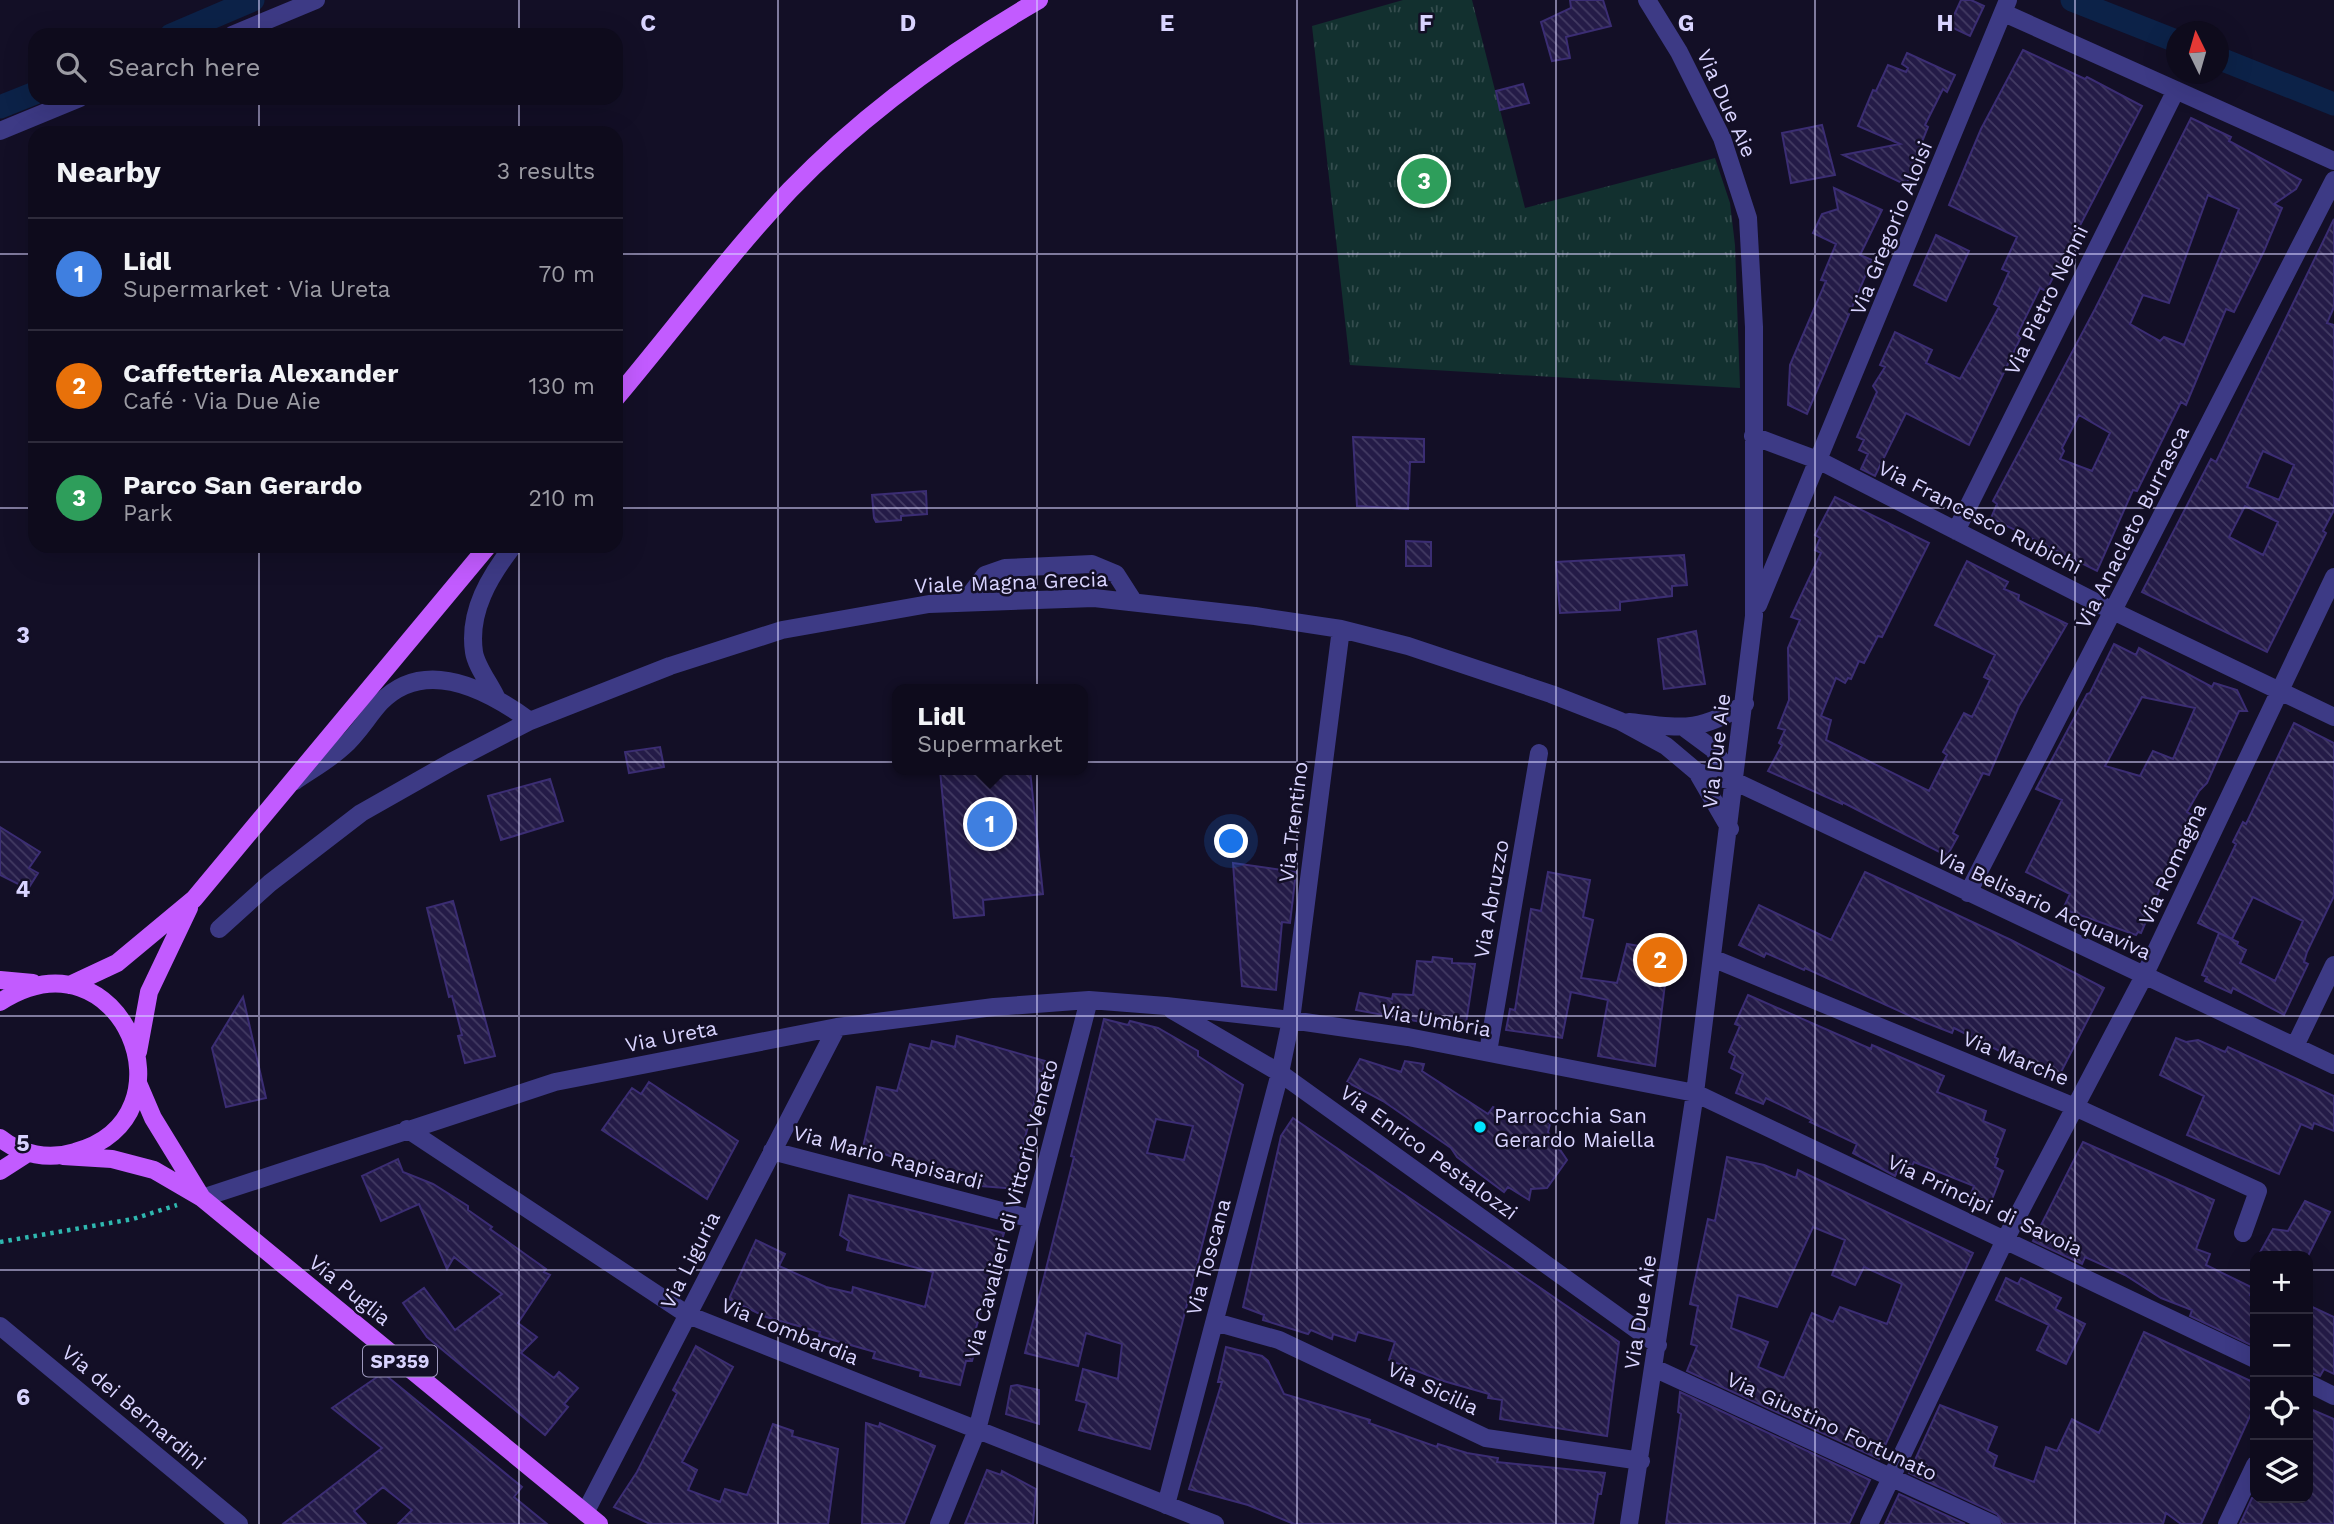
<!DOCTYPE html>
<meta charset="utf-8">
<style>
body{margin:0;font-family:"Work Sans",sans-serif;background:#171425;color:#f1f3f6}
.controls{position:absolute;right:21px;bottom:21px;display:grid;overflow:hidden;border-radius:14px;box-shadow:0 7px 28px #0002}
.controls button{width:63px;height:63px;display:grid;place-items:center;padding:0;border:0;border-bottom:2px solid #2e2b3b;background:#0e0b1c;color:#f1f3f6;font:35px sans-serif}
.compass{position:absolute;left:2166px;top:21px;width:63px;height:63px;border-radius:50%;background:#0e0b1c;box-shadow:0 7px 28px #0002;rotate:355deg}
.you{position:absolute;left:1232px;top:842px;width:24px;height:24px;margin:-18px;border:5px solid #fff;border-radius:50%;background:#1a73e8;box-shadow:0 0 0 10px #1a73e833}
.badge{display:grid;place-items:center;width:46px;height:46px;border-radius:50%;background:#ea580c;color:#fff;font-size:23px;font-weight:700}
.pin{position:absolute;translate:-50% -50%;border:4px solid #fff;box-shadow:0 2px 7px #0006}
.popup{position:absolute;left:892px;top:684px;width:196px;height:91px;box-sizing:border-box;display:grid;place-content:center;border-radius:14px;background:#0e0b1c;filter:drop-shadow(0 2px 5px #0005);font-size:23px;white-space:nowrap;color:#9b9ba3}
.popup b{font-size:26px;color:#f1f3f6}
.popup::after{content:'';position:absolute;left:50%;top:100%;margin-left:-14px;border:14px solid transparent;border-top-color:#0e0b1c}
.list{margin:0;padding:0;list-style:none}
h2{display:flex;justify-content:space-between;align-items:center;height:91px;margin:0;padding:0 28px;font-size:30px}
h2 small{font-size:23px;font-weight:400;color:#9b9ba3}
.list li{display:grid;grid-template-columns:46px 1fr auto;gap:21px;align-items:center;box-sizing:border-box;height:112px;padding:0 28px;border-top:2px solid #2e2b3b}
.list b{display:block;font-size:26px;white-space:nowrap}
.list p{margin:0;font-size:23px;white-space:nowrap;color:#9b9ba3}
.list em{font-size:23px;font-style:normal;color:#9b9ba3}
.icon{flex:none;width:38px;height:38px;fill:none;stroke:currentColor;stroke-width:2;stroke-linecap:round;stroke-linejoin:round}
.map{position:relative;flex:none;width:2334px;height:1524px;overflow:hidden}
.search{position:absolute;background:#0e0b1c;box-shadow:0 7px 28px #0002;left:28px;top:28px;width:595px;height:77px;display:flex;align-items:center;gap:18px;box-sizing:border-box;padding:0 24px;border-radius:21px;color:#9b9ba3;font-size:26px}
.panel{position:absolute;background:#0e0b1c;box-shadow:0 7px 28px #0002;left:28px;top:126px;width:595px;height:427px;border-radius:21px}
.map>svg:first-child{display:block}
.park{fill:url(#park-tufts)}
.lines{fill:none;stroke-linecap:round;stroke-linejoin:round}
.canal{stroke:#0c2248;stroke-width:23}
.building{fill:url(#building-back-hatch);stroke:#3b2d73;stroke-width:2;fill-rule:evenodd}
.path{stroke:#2fb8b0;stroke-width:4.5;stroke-dasharray:3.5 5;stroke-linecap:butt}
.minor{stroke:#3d3a85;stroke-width:18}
.major{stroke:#c25bff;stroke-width:18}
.grid{fill:none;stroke:#d9d4ff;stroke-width:2;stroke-opacity:0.55}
.poi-dot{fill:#00e5ff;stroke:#130f26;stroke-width:2.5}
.labels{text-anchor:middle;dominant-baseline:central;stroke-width:5;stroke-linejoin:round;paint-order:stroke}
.shield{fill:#130f26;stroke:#9e99be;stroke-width:2}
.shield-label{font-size:19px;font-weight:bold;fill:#d9d4ff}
.street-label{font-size:21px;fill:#d9d4ff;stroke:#130f26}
.poi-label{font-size:21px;fill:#d9d4ff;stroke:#130f26;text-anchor:start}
.grid-label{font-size:23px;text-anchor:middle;font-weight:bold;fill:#d9d4ff;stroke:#130f26;stroke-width:5;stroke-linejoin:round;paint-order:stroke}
</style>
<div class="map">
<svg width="2334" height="1524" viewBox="0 0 2334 1524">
<defs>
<pattern id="park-tufts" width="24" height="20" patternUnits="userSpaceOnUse" patternTransform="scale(1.75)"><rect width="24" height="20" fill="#12302f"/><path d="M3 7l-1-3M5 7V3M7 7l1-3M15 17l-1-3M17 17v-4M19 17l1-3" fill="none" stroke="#344d4e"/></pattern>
<pattern id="building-back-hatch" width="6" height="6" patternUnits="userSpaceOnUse" patternTransform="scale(1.75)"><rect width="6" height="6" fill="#241b47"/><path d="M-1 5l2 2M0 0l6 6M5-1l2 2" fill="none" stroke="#433b63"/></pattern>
</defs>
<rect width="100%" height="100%" fill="#130f26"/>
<path class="park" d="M1403,0h69l53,208 190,-50 15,45 5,42 5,143 -390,-23 -38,-339z"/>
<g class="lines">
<path class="canal" d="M2072,0l104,41
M171,35l82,-35
M2218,58l116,46
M0,107l35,-14"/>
</g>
<path class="building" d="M1570,0h33l8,26 -45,11 4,21 -18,3 -11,-39 30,-14z
M1961,0h10l13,6 -14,30 -21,-10z
M2023,50l62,29 2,-2 55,29 -96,185 -6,-3 -23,47 4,2 -52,108 -63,-32 -31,63 -14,-7 7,-15 -9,-4 5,-10 -7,-3 20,-45 -4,-6 12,-19 -5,-2 15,-33 37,18 -6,13 34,16 39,-72 -5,-3 15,-32 -7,-3 15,-32 -68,-32 32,-76z
M1907,53l48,22 -8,17 -4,-3 -18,36 3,2 -13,32 3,1 -12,25 -63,-30 57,-11 -42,-18 15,-36 3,1 12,-26 18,7 2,-4 -6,-4z
M1523,84l6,19 -29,7 -4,-19z
M2191,118l40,19 -2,4 72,39 -5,9 -22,15 8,4 -18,43 -30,61 -8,-3 -40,96 -5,-3 -44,89 -4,-1 -36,81 -106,-53 6,-14 -4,-3 102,-192zM2208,195l31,14 -55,136 -20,-8 -4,4 -30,-17 13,-29 26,8zM2079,415l31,18 -18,38 -32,-12 4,-8 -2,-3z
M1822,125l13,50 -44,8 -9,-50z
M1834,188l48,22 -22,45 12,5 -65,154 -19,-9 2,-40 36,-84 -5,-1 15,-36 -23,-11 9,-19 16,-5z
M2334,219v88l-7,16 7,2v185l-11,21 3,2 -59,119 -125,-60 69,-133 5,3zM2263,451l31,14 -15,35 -32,-13zM2245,506l33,16 -15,33 -34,-18z
M1936,235l33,16 -23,50 -32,-16z
M1353,437l71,2v23h-14l-2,47 -51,-3z
M926,491l1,23 -26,2v4l-25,2 -2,-4 -2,-23z
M1835,497l94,46 -47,94 -4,-1 -14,27 -5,-2 -8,18 -3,-1 -3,5 -9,-5 -15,38 10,4 -5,20 103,51 18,-36 -4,-3 21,-39 8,4 18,-37 -6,-3 11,-22 -60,-30 32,-64 41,21 -4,7 15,6 -1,5 49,24 -48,82 -30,69 -6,-2 -30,60 5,3 -11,20 -105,-54v2l-74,-33 14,-26 -3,-2 6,-13 -7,-2 11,-28 -1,-52 12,-28 -9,-3 30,-64 -6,-3 5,-12 -5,-3z
M1406,541l25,1v24h-25z
M1684,555l3,30 -15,1v10l-52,6v8l-60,3 -4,-51z
M1696,631l9,53 -41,5 -6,-50z
M2114,644l22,11 3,-7 73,39 2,-4 23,7 10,21h-8l-32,72 -8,8 -12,21 5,3 -51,118 -3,-1 -2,3 -73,-26 7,-15 -44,-22 36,-72 -26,-11 51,-95 3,-1zM2142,697l53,11 -22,51 -20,-8 -13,25 -35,-10z
M2294,723l40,20v153l-27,56 -3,10 4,2 -24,51 -51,-27 -2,5 -26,-12 2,-4 -5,-2 17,-42 19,9 -1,3 9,5 -6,13 35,18 28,-60 -50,-24 -21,42 -34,-16 38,-79 -3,-2 10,-20 3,2z
M660,747l4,20 -35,6 -4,-21z
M940,770h90l13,124 -60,6 1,15 -30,3z
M550,779l13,42 -62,19 -13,-44z
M0,827l40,25 -11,16 9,5 -10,16 -28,-14z
M1233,863l63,9 -6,51 -8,-1 -6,68 -34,-4z
M1548,872l42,8 -7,37 10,3 -12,58 36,5 10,-39 42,7 -14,115 -57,-10 10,-56 -37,-8 -9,46 -56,-8 4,-21 5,1 16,-101 10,2z
M1865,872l146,68 93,48 -47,92 -103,-52 -2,5 -33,-13 -114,-52 -1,2 -38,-17 -2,4 -25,-12 20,-40 72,35z
M453,901l42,155 -30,7 -7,-27 4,-1 -10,-39 -3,1 -22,-89z
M1433,957l19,2v4l23,1 -10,66 -109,-20 4,-17 32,6 1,-5 20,1 4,-34 15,1z
M1748,995l123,54 1,-4 72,31 -7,16 49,19 -3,10 22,9 -10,27 3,2 -3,8 8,4 -12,31 -20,-8 3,-8 -60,-24 -5,10 -9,-6 -5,10 -42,-23 4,-9 -47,-22 2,-2 -46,-22 -3,6 -27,-11 7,-19 -12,-6 4,-12 -6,-4 11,-26 -5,-2z
M243,997l23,101 -40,9 -14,-59z
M1104,1019l24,6 2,-4 28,7 40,23v5l45,29 -93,364 -71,-19 8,-27 -11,-3 7,-31 35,10 4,-35 -36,-11 -8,33 -53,-13 49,-196 -3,-1zM1156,1119l37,7 -9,34 -37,-7z
M957,1036l88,25 -25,96 -3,32 -37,-3 -117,-39 14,-60 20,4 13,-47 20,5 2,-8 23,6z
M2176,1038l10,4 12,-2 27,12 3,-5 106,49v35l-20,-8 -2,6 -11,-5 -22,50 -92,-39 17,-39 -44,-21z
M1360,1059l41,13 4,-11 19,3 -2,7 66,43 5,-7 19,10 9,-3 6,5 7,-5 16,10 -2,8 19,28 -20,28 -16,1 -2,11 -21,-13 -4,5 -47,-35 -6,-9 -68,-47 -36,-19z
M649,1082l89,59 -31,58 -105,-69 30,-42 9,6z
M1293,1118l326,224 -12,94 -107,-17 2,-19 -14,-2 1,-4 -49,-14 -51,-20 6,-18 -37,-10 -3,9 -22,-7 -1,5 -21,-9 -3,4 -45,-14 1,-5 -21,-8 38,-171z
M2083,1142l131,58 -18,49 14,5 -4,11 47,23 -3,7 5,3v49l-65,-31 2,-6 -31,-12 -36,-23 -40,-18 -3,7 -49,-23z
M1727,1157l37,8 32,13 2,-8 175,83 -94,206 -192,-88 10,-25 -6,-2 7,-38 -8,-2 18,-85 7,2zM1813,1227l32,13 -13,35 23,10 9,-18 38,17 -15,40 -47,-17 -7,15 -21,-9 -28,65 -26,-11 10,-25 -37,-14 7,-33 39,12z
M398,1159l5,13 30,12 35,22v4l24,17 -2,2 56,40 -2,3 6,3 -32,48 19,14 -16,16 33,25 5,-6 19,16 -14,16 4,3 -23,28 -118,-98 -24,-34 21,-15 31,42 47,-36 -48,-37 -7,12 -28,-65 -38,17 -19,-45z
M849,1195l155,38 -30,102 5,1 -7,25h-6l-6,24 -40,-9 1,-5 -48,-13 2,-6 -56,-16 1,-4 -54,-15 -37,-18 27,-59 29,14 -6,12 47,21 26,6 1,-6 72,20 8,-35 -86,-22 2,-9 -9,-6z
M2305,1201l25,11 -22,44h-50l15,-27 15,2z
M2006,1278l12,6 3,-6 40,20 -6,11 30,15 -19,40 -29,-14 12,-25 -53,-25z
M2308,1305l26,12v57l-10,-5 -4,7 -12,-4z
M2144,1332l111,51v22l-54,119h-20l-15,-11 -3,11h-160l-6,-10 -88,-41 31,-68 57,22 -10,24 10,5 -4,11 41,15 12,-35 11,4 15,-32 27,14z
M696,1346l37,21 -51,95 15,8 -9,20 32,12 5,-13 22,6 26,-71 20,7 -1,5 46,13 -10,75h-178l-36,-17 23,-35 40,-79 -4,-3z
M1226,1347l36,9 6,5 16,33 86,26 -1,3 68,24 1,-3 29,9 31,5 -1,4 108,11 -4,21h-3l-5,30h-299l-46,-19 -59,-16 33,-107h-4z
M383,1373l139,114 -8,10 33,27h-149l14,-14 -29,-23 -29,24 12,13h-83l99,-76 -50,-40z
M1017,1385l22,5v34l-33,-10 5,-28z
M1680,1392l190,88 -21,44h-183l15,-110 -3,-2z
M2308,1408l26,11v105h-94l12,-26h56z
M866,1423l13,4 1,-4 55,23 -31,78h-42z
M987,1470l14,5 1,-4 34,18 -3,35h-68z
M1899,1494l66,30h-80z"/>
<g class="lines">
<path class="path" d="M0,1242l133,-23 44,-14"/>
<path class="minor" d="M2004,13l330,148
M232,35l84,-35
M0,131l80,-33
M1753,436l67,25 295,151 219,105
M1956,531l220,-441
M964,603l21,-28 20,-7 87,-4 24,10 18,28
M1758,605l250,-605
M496,697c-6,-13 -20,-31 -22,-45 -6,-41 16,-76 39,-106
M1629,722c53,6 69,11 116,-18
M1686,729l27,20 23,33
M1697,772l39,10 598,283
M295,781c16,-11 34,-21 48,-34 15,-13 25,-31 38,-45 45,-46 108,-11 149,19
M1968,893l366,-713
M219,929l51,-46 91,-70 90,-51 79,-41 140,-55 112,-36 147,-26 165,-6 161,18 86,13 67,17 143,48 69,27 46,25 31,26 33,57
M1712,958l363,149 183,84 -15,42
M1172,1010l108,63 378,272
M2295,1046l39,-81
M1488,1052l51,-299
M407,1129l281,186 527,209
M772,1151l260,68
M202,1198l353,-116 282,-55 157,-20 95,-7 77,6 125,14 117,17 287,56 560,266
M1215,1322l64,18 207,98 155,23
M0,1326l239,198
M1654,1368l338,156
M2308,1383l26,13
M1166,1505l114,-432 11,-53 50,-391
M585,1513l252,-486
M939,1524l38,-94 112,-430
M1629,1524l66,-431 59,-477v-289l-6,-109 -26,-80 -43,-86 -32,-52
M1869,1524l136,-284 139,-264 190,-399
M2227,1524l28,-59"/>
<path class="major" d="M616,398c58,-69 113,-143 174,-208 73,-76 159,-138 249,-190
M0,980l33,3
M70,985l47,-22 77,-64 294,-353
M0,1002c121,-78 200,116 75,150 -26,8 -54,3 -75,-14
M138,1052l11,-60 40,-84
M138,1083l15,35 49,80
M63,1156l49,3 42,11 48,28 397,326
M0,1171l28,-18"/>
</g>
<path class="grid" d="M259,0v35M519,0v35M778,0v1524M1037,0v1524M1297,0v1524M1556,0v1524M1815,0v1524M2075,0v1524M259,98v35M519,98v35M0,254h35M616,254h1718M0,508h35M616,508h1718M259,546v978M519,546v978M0,762h2334M0,1016h2334M0,1270h2255M2308,1270h26"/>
<circle class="poi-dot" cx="1480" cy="1127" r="7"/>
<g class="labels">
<rect class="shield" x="363" y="1345.5" width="74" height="31" rx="5"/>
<g class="shield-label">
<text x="400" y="1361">SP359</text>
</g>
<g class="street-label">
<text transform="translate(1727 103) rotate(66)">Via Due Aie</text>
<text transform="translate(1891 228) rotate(-68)">Via Gregorio Aloisi</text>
<text transform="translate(2046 300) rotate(-64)">Via Pietro Nenni</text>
<text transform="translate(1980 517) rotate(27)">Via Francesco Rubichi</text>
<text transform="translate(2132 527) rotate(-63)">Via Anacleto Burrasca</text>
<text transform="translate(1011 582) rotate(-2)">Viale Magna Grecia</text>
<text transform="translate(1716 751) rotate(-83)">Via Due Aie</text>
<text transform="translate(1293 822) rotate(-83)">Via Trentino</text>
<text transform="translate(2172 864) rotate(-65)">Via Romagna</text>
<text transform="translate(1491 899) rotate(-80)">Via Abruzzo</text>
<text transform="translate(2044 904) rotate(25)">Via Belisario Acquaviva</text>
<text transform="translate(1436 1020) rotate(10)">Via Umbria</text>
<text transform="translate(671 1036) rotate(-11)">Via Ureta</text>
<text transform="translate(2016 1058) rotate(22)">Via Marche</text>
<text transform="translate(1429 1152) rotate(36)">Via Enrico Pestalozzi</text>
<text transform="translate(888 1157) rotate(15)">Via Mario Rapisardi</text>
<text transform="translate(1985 1205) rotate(25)">Via Principi di Savoia</text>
<text transform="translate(1011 1209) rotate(-75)">Via Cavalieri di Vittorio Veneto</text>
<text transform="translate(1208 1257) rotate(-75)">Via Toscana</text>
<text transform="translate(690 1260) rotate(-63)">Via Liguria</text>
<text transform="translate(350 1290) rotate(39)">Via Puglia</text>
<text transform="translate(1640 1312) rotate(-81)">Via Due Aie</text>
<text transform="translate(790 1331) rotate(22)">Via Lombardia</text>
<text transform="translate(1433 1388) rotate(25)">Via Sicilia</text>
<text transform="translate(134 1407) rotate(40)">Via dei Bernardini</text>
<text transform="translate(1832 1426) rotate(25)">Via Giustino Fortunato</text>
</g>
<g class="poi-label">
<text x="1494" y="1115">Parrocchia San<tspan x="1494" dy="24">Gerardo Maiella</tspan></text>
</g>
</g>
<g class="grid-label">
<text x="648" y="31">C</text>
<text x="908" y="31">D</text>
<text x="1167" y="31">E</text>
<text x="1426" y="31">F</text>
<text x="1686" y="31">G</text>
<text x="1945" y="31">H</text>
<text x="23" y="643">3</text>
<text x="23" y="897">4</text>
<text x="23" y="1151">5</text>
<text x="23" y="1405">6</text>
</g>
</svg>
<div class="controls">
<button>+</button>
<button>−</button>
<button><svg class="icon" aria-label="locate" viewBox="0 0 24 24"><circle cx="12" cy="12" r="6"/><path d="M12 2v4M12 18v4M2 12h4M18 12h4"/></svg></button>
<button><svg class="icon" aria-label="layers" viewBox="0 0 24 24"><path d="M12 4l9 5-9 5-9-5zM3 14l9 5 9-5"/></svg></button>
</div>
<svg class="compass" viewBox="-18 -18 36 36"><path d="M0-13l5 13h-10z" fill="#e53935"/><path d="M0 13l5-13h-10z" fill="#9b9ba3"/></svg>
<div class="you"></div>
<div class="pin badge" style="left:990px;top:824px;background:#3f7fe0">1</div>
<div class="popup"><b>Lidl</b>Supermarket</div>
<div class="pin badge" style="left:1660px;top:960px;background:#e8710a">2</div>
<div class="pin badge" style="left:1424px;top:181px;background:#2e9e5b">3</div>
<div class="search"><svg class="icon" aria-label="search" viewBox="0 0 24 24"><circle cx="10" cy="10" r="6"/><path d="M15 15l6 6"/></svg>Search here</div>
<section class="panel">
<h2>Nearby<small>3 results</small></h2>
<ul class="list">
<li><span class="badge" style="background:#3f7fe0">1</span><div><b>Lidl</b><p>Supermarket · Via Ureta</p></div><em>70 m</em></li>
<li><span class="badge" style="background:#e8710a">2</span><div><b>Caffetteria Alexander</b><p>Café · Via Due Aie</p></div><em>130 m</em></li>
<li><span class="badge" style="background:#2e9e5b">3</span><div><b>Parco San Gerardo</b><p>Park</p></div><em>210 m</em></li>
</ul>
</section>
</div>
